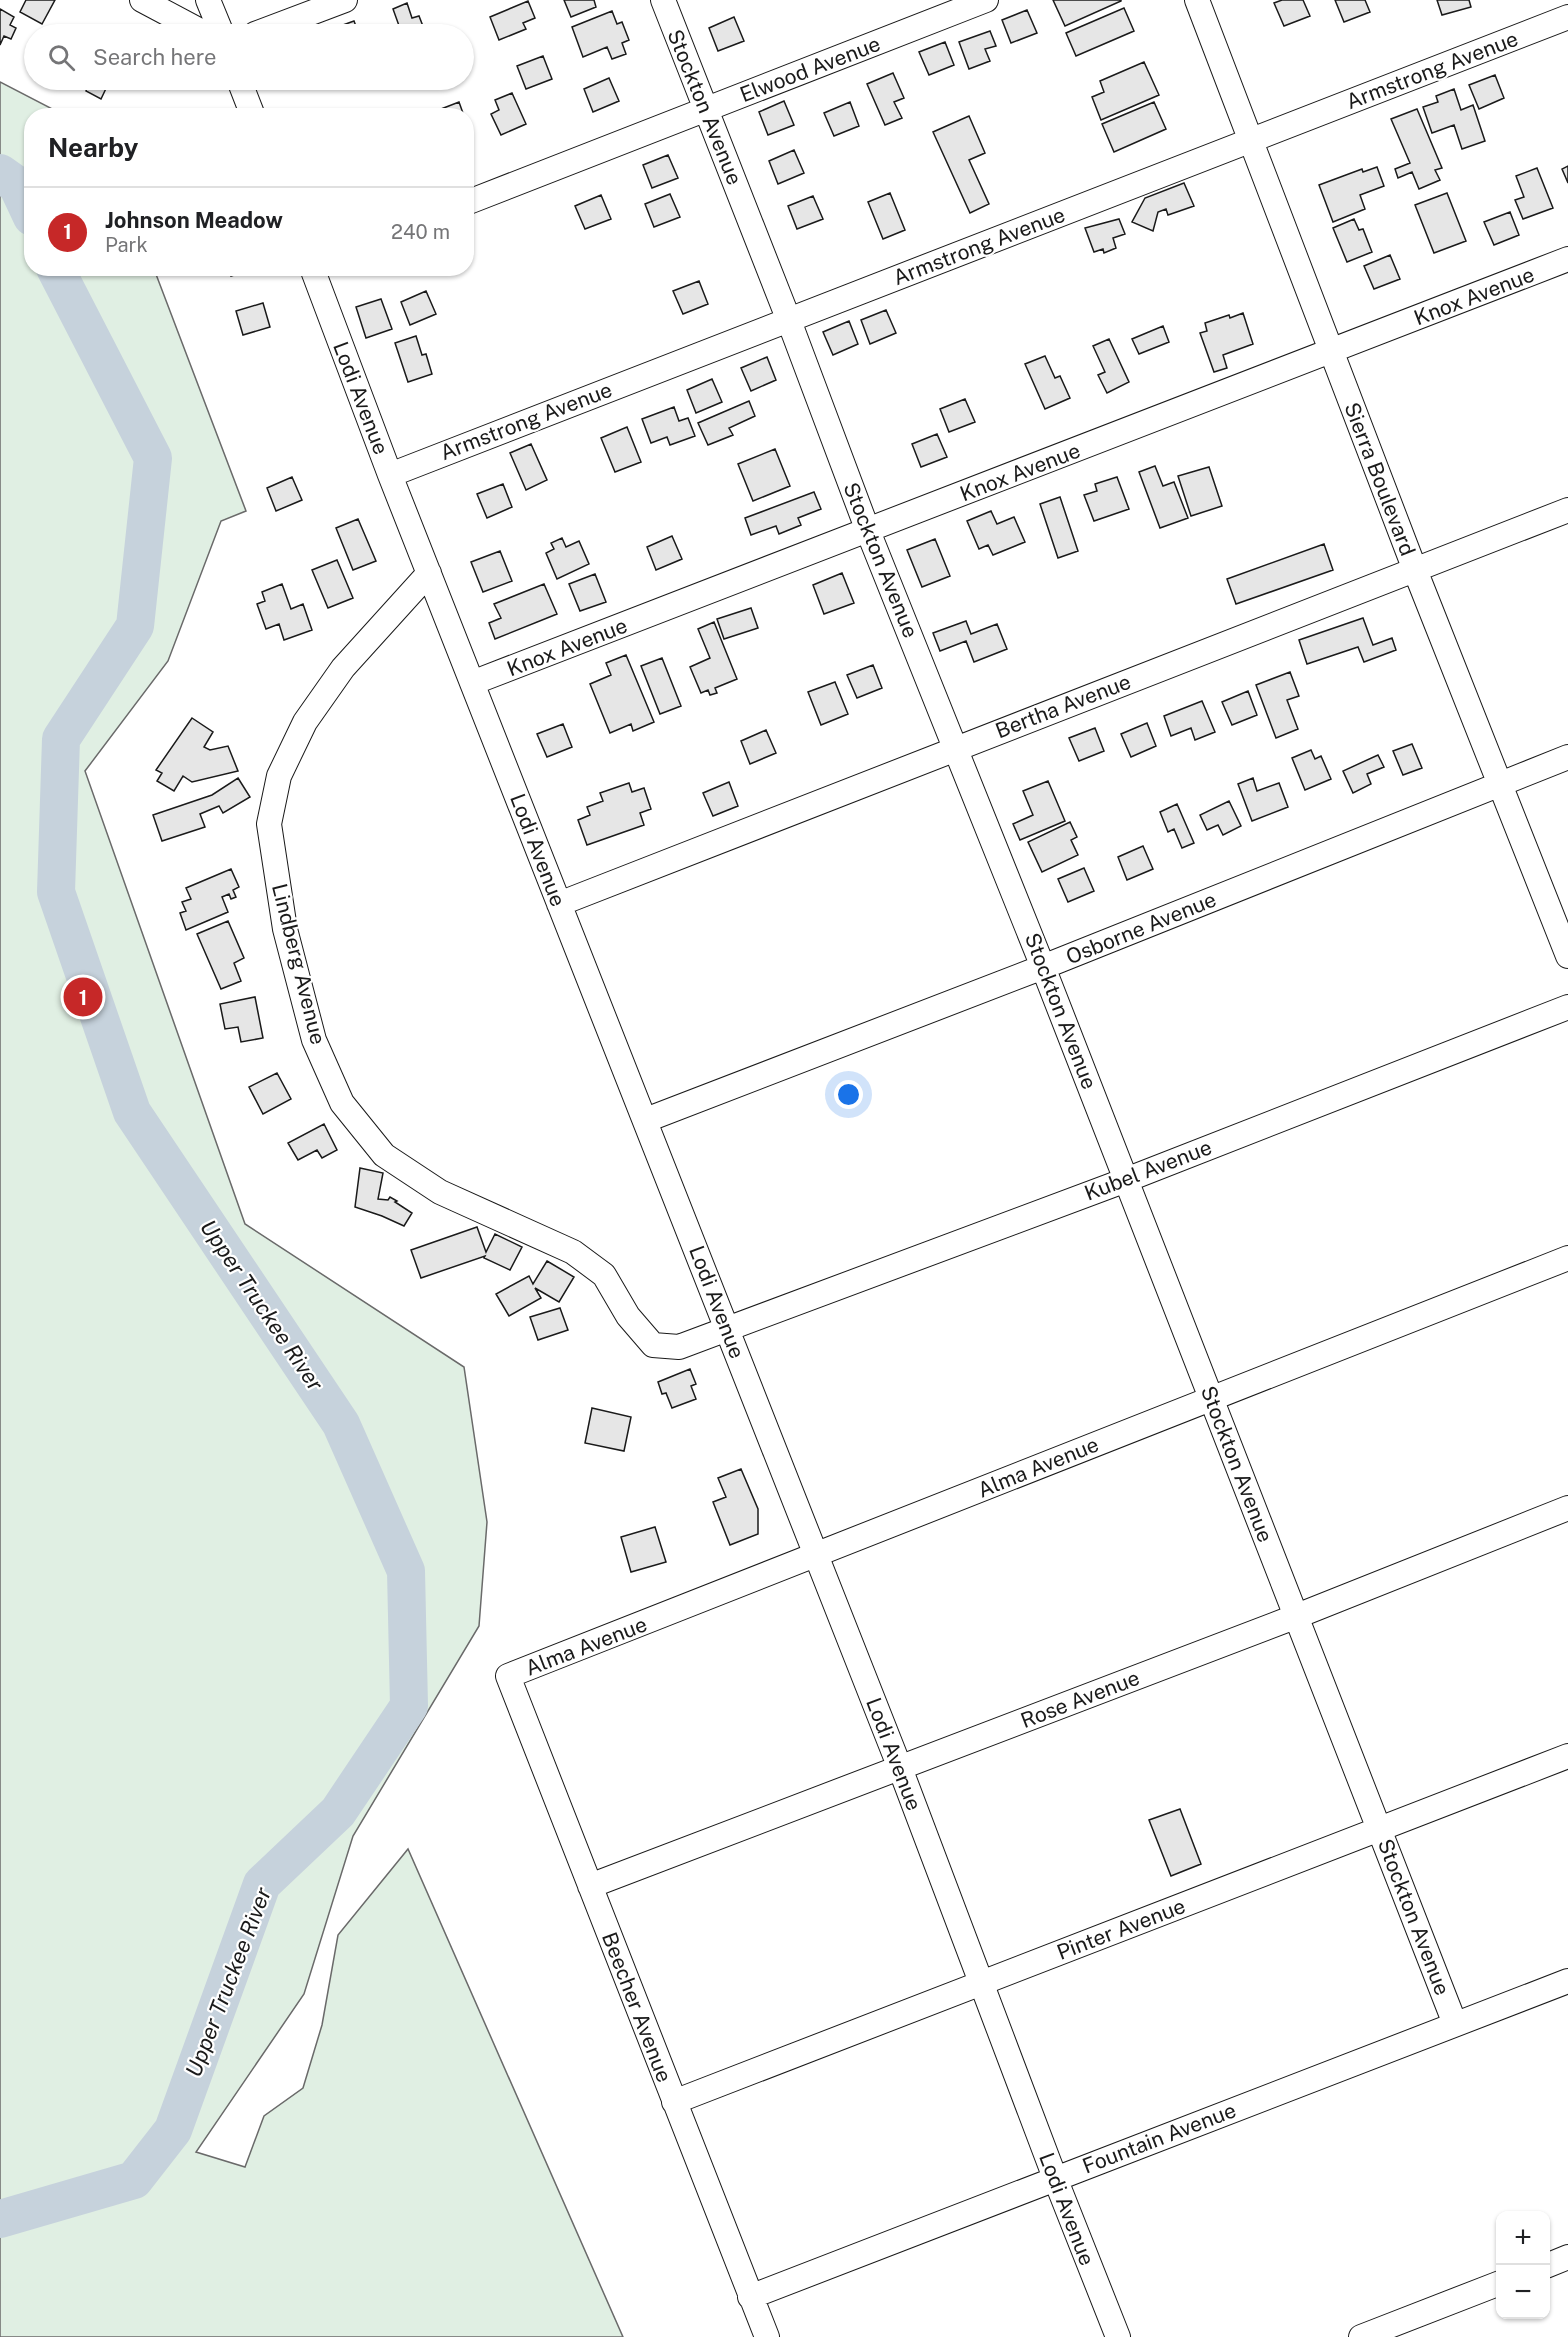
<!DOCTYPE html>
<meta charset="utf-8">
<style>
body{margin:0;font-family:"Public Sans",sans-serif;background:#f6f6f6;color:#202124}
.controls{position:absolute;right:18px;bottom:18px;display:grid;overflow:hidden;border-radius:12px;box-shadow:0 2px 4px #0004}
.controls button{width:54px;height:54px;display:grid;place-items:center;padding:0;border:0;border-bottom:2px solid #e0e0e0;background:#fff;color:#202124;font:30px sans-serif}
.you{position:absolute;left:849px;top:1095px;width:21px;height:21px;margin:-15px;border:4px solid #fff;border-radius:50%;background:#1a73e8;box-shadow:0 0 0 9px #1a73e833}
.badge{display:grid;place-items:center;width:39px;height:39px;border-radius:50%;background:#c62828;color:#fff;font-size:20px;font-weight:700}
.pin{position:absolute;translate:-50% -50%;border:3px solid #fff;box-shadow:0 2px 6px #0006}
.list{margin:0;padding:0;list-style:none}
h2{display:flex;justify-content:space-between;align-items:center;height:78px;margin:0;padding:0 24px;font-size:26px}
h2 small{font-size:20px;font-weight:400;color:#757577}
.list li{display:grid;grid-template-columns:39px 1fr auto;gap:18px;align-items:center;box-sizing:border-box;height:90px;padding:0 24px;border-top:2px solid #e0e0e0}
.list b{display:block;font-size:22px;white-space:nowrap}
.list p{margin:0;font-size:20px;white-space:nowrap;color:#757577}
.list em{font-size:20px;font-style:normal;color:#757577}
.icon{flex:none;width:33px;height:33px;fill:none;stroke:currentColor;stroke-width:2;stroke-linecap:round;stroke-linejoin:round}
.map{position:relative;flex:none;width:1568px;height:2337px;overflow:hidden}
.search{position:absolute;background:#fff;box-shadow:0 2px 4px #0004;left:24px;top:24px;width:450px;height:66px;display:flex;align-items:center;gap:15px;box-sizing:border-box;padding:0 21px;border-radius:33px;color:#757577;font-size:22px}
.panel{position:absolute;background:#fff;box-shadow:0 2px 4px #0004;left:24px;top:108px;width:450px;height:168px;border-radius:24px}
.map>svg:first-child{display:block}
.green{fill:#e0efe3;stroke:#6a6a6a;stroke-width:1.5}
.lines{fill:none;stroke-linecap:round;stroke-linejoin:round}
.river{stroke:#c6d2dc;stroke-width:38}
.building{fill:#e6e6e6;stroke:#1a1a1a;stroke-width:1.5}
.minor-casing{stroke:#1a1a1a;stroke-width:26}
.minor{stroke:#fff;stroke-width:24}
.labels{text-anchor:middle;dominant-baseline:central;stroke-width:4.5;stroke-linejoin:round;paint-order:stroke}
.street-label{font-size:21px;fill:#1a1a1a;stroke:#fff}
.water-label{font-size:22px;font-style:italic;fill:#1a1a1a;stroke:#fff}
</style>
<div class="map">
<svg width="1568" height="2337" viewBox="0 0 1568 2337">
<rect width="100%" height="100%" fill="#fff"/>
<path class="green" d="M0,82l64,33 -32,1v152l122,1 92,242 -25,10 -53,140 -83,110 160,453 219,143 23,155 -8,104 -126,210 -49,158 -108,158 49,15 19,-51 39,-28 19,-63 16,-90 70,-86 215,488h-623z"/>
<g class="lines">
<path class="river" d="M0,173l17,12 15,32
M0,2219l134,-39 39,-50 89,-246 76,-72 71,-106 -3,-135 -65,-147 -209,-312 -76,-220 5,-153 74,-113 18,-168 -98,-190"/>
</g>
<path class="building" d="M26,0h29l-13,24 -22,-12z
M564,0h30l2,7 -25,10z
M1053,0h68v1l-56,25z
M1282,0h21l7,16 -26,10 -10,-23z
M1335,0h30l5,12 -26,10z
M1437,0h32l2,7 -29,8z
M528,1l7,17 -12,5 3,6 -27,11 -9,-23z
M407,3l5,15 7,-2 7,18h-24l-9,-25z
M1124,8l10,23 -58,25 -10,-23z
M0,9l14,8 -4,8 6,3 -5,11 -7,-3 -4,9z
M1027,10l10,23 -26,10 -9,-23z
M612,11l5,13 5,-2 7,18 -7,3 4,11 -14,5 -5,-12 -24,10 -11,-30z
M734,17l10,24 -26,10 -9,-23z
M354,21l3,8 8,-3 3,8h-21l-4,-9z
M990,31l6,15 -11,3 5,12 -21,8 -10,-27z
M945,42l9,23 -25,10 -10,-23z
M543,56l9,23 -26,10 -9,-23z
M1144,62l15,33 -58,25 -9,-23 12,-5 -4,-11z
M893,73l11,25 -10,4 8,16 -17,7 -18,-41z
M1495,75l9,23 -25,11 -10,-24z
M609,78l10,23 -26,11 -9,-23z
M91,80h19l-9,19 -15,-8z
M1454,89l7,21 12,-5 12,36 -23,8 -8,-24 -22,8 -9,-26 15,-5 -2,-6z
M512,93l14,31 -25,11 -10,-21 8,-4 -4,-10z
M784,101l10,24 -26,10 -9,-23z
M459,102l5,14h-21l-2,-7z
M850,102l9,24 -25,10 -10,-23z
M1154,102l12,27 -52,23 -12,-28z
M1417,109l25,59 -7,2 5,10 -21,9 -7,-17 -14,6 -3,-9 15,-6 -19,-44z
M969,116l16,37 -16,7 20,44 -19,9 -37,-81z
M466,121l6,14 -6,2z
M794,150l10,23 -26,11 -9,-23z
M668,155l10,23 -26,10 -9,-23z
M1568,166v17l-6,-14z
M1377,167l7,19 -24,9 5,14 -32,13 -14,-37 43,-16 1,3z
M1537,168l16,40 -30,11 -8,-19 9,-3 -8,-21z
M1184,183l10,23 -26,9 -2,-6 -8,3 -5,19 -21,-9 13,-24z
M890,193l15,37 -22,9 -15,-37z
M1447,193l19,48 -32,12 -19,-48z
M670,194l10,23 -26,10 -9,-23z
M601,195l10,24 -26,10 -10,-23z
M813,196l10,23 -26,10 -9,-23z
M1510,212l9,23 -25,10 -10,-23z
M1119,219l6,15 -12,4 3,10 -12,5 -1,-4 -9,3 -9,-24z
M1354,219l5,11 4,-1 9,23 -25,10 -14,-34z
M1390,255l10,24 -26,10 -10,-23z
M228,268h29l-26,8z
M699,281l9,23 -25,10 -10,-23z
M426,291l10,23 -26,11 -9,-23z
M381,299l11,30 -26,9 -10,-31z
M263,303l7,24 -27,8 -7,-24z
M886,310l10,23 -26,11 -9,-24z
M1243,313l10,31 -30,11 4,13 -13,4 -14,-39 7,-2 -2,-8 24,-8 1,3z
M849,321l9,23 -25,11 -10,-23z
M1163,326l6,16 -30,12 -7,-15z
M416,336l6,19 4,-1 6,20 -24,8 -13,-39z
M1109,339l20,43 -22,11 -9,-18 7,-3 -12,-26z
M1045,356l10,22 5,-2 10,22 -25,11 -20,-45z
M767,357l9,23 -25,11 -10,-23z
M712,379l10,23 -26,11 -9,-23z
M965,399l10,23 -26,10 -9,-23z
M749,401l6,15 -26,12 4,7 -25,10 -10,-22z
M674,407l5,14 9,-3 7,18 -25,9 -3,-8 -16,6 -9,-24z
M627,427l14,35 -26,10 -14,-34z
M937,434l10,23 -26,10 -9,-23z
M531,444l16,36 -21,10 -16,-37z
M775,449l15,37 -37,15 -15,-37z
M1155,466l8,20 11,-4 14,36 -28,10 -21,-56z
M1209,467l13,39 -31,10 -13,-40z
M292,477l10,23 -26,11 -9,-23z
M1117,477l12,32 -35,12 -10,-26 13,-4 -2,-7z
M503,484l9,23 -25,11 -10,-24z
M814,492l7,17 -23,9 3,7 -22,9 -3,-8 -25,9 -6,-17z
M1060,497l18,54 -20,7 -18,-54z
M991,511l6,13 17,-7 11,25 -32,13 -5,-10 -9,4 -12,-28z
M358,519l18,42 -23,9 -17,-42z
M672,536l10,23 -26,11 -9,-23z
M562,538l4,9 13,-6 10,23 -32,15 -11,-26 8,-4 -3,-6z
M935,539l15,37 -28,11 -15,-37z
M1324,544l9,26 -97,34 -9,-25z
M500,551l12,30 -29,11 -12,-30z
M337,560l16,38 -25,10 -16,-38z
M842,573l12,30 -30,11 -11,-29z
M595,574l11,28 -26,9 -11,-27z
M282,584l9,25 12,-5 9,26 -28,10 -5,-16 -13,5 -9,-25 8,-3 -3,-9z
M544,584l13,30 -62,25 -6,-16 12,-5 -7,-14z
M751,608l7,20 -34,11 -7,-20z
M1363,618l10,27 19,-7 4,12 -32,12 -6,-15 -51,17 -8,-24z
M966,621l5,13 26,-10 10,25 -33,13 -8,-21 -26,10 -7,-18z
M714,622l23,57 -22,9 2,5 -7,2 -2,-5 -7,3 -11,-26 20,-9 -12,-29z
M626,655l28,67 -21,9 -2,-7 -21,9 -20,-49 21,-9 -5,-12z
M662,658l19,48 -21,8 -19,-48z
M873,665l9,23 -25,10 -10,-23z
M1290,672l9,24 -12,4 11,29 -22,9 -20,-53z
M835,682l13,32 -27,11 -13,-33z
M1248,691l9,24 -25,10 -10,-23z
M1202,701l13,31 -20,8 -4,-12 -20,8 -7,-20z
M192,718l21,14 -9,15 6,3 18,-4 10,25 -46,11 -9,-6 -9,15 -17,-10 5,-8 -6,-3z
M1147,723l9,23 -25,11 -10,-23z
M563,724l9,23 -25,10 -10,-23z
M1095,728l9,23 -25,10 -10,-23z
M766,730l10,23 -26,11 -9,-23z
M1412,744l10,24 -19,7 -10,-24z
M1311,750l4,9 6,-3 10,23 -26,11 -13,-32z
M1378,755l6,12 -17,7 4,10 -18,9 -10,-22z
M238,778l12,19 -27,16 -4,-7 -19,8 5,13 -43,14 -9,-26 59,-20z
M1253,778l4,13 22,-8 9,24 -36,14 -14,-37z
M1048,781l17,40 -45,19 -7,-16 20,-9 -10,-24z
M729,782l9,24 -25,10 -10,-23z
M629,783l3,9 12,-4 7,21 -11,4 4,12 -57,20 -9,-25 12,-5 -3,-8 16,-6 -3,-8z
M1229,801l12,25 -18,9 -5,-10 -11,5 -7,-15z
M1177,804l17,39 -12,5 -8,-19 -6,3 -8,-20z
M1070,822l7,15 -6,3 7,15 -36,17 -14,-30z
M1143,846l10,23 -26,11 -9,-23z
M1084,868l10,23 -26,11 -10,-23z
M231,869l8,18 -6,3 3,7 -5,2 -2,-5 -7,3 6,15 -42,18 -6,-17 6,-2 -4,-9 9,-3 -5,-11z
M228,921l16,37 -10,5 7,18 -20,8 -24,-55z
M255,997l8,41 -22,4 -3,-15 -13,2 -5,-25z
M277,1073l14,26 -28,15 -14,-27z
M324,1124l13,26 -15,8 -5,-8 -19,10 -10,-17z
M360,1168l23,5 -5,26 10,1 2,-3 7,4 -2,1 17,11 -8,13 -22,-10 -27,-9z
M477,1227l9,25 9,-18 27,13 -12,23 -26,-12 1,-2 -64,22 -10,-28z
M547,1261l27,16 -15,25 -24,-14 6,10 -32,18 -13,-22 33,-18 4,8z
M560,1308l8,22 -30,10 -8,-23z
M690,1369l6,15 -5,2 5,13 -24,9 -6,-15 -4,1 -4,-12z
M592,1408l39,9 -7,34 -39,-8z
M741,1469l17,40v25l-28,11 -17,-43 13,-5 -8,-19z
M655,1527l11,35 -35,10 -10,-35z
M1180,1809l21,55 -30,12 -22,-56z"/>
<g class="lines">
<g class="minor-casing">
<path id="minor" d="M142,0l64,34
M208,0l14,34
M663,0l125,318 80,213 175,436 412,1057
M1197,0l218,570 153,386
M255,34l90,-34
M239,80l14,36
M466,203l520,-203
M312,268l78,207 510,1293 155,410 63,159
M390,475l1178,-458
M429,573l-86,95 -38,54 -26,54 -10,48 16,105 29,111 28,63 42,52 56,37 133,60 31,23 24,41 25,29 26,2 447,-167 442,-173
M472,683l1096,-424
M559,904l1009,-394
M646,1120l397,-153 525,-210
M590,1886l707,-270 271,-108
M674,2102l894,-346
M1546,2266l22,-9
M750,2297l818,-316
M767,2337l-259,-661 1060,-418
M1361,2337l139,-54"/>
</g>
<use href="#minor" class="minor"/>
</g>
<g class="labels">
<g class="street-label">
<text transform="translate(810 69) rotate(-21)">Elwood Avenue</text>
<text transform="translate(1432 70) rotate(-21)">Armstrong Avenue</text>
<text transform="translate(705 107) rotate(68)">Stockton Avenue</text>
<text transform="translate(979 246) rotate(-21)">Armstrong Avenue</text>
<text transform="translate(1474 296) rotate(-21)">Knox Avenue</text>
<text transform="translate(361 398) rotate(69)">Lodi Avenue</text>
<text transform="translate(526 421) rotate(-21)">Armstrong Avenue</text>
<text transform="translate(1020 472) rotate(-21)">Knox Avenue</text>
<text transform="translate(1380 479) rotate(69)">Sierra Boulevard</text>
<text transform="translate(881 560) rotate(68)">Stockton Avenue</text>
<text transform="translate(567 647) rotate(-21)">Knox Avenue</text>
<text transform="translate(1063 706) rotate(-21)">Bertha Avenue</text>
<text transform="translate(538 850) rotate(69)">Lodi Avenue</text>
<text transform="translate(1141 928) rotate(-22)">Osborne Avenue</text>
<text transform="translate(299 964) rotate(76)">Lindberg Avenue</text>
<text transform="translate(1061 1011) rotate(69)">Stockton Avenue</text>
<text transform="translate(1148 1170) rotate(-21)">Kubel Avenue</text>
<text transform="translate(717 1302) rotate(69)">Lodi Avenue</text>
<text transform="translate(1237 1464) rotate(69)">Stockton Avenue</text>
<text transform="translate(1038 1467) rotate(-22)">Alma Avenue</text>
<text transform="translate(586 1646) rotate(-21)">Alma Avenue</text>
<text transform="translate(1080 1699) rotate(-21)">Rose Avenue</text>
<text transform="translate(894 1754) rotate(69)">Lodi Avenue</text>
<text transform="translate(1414 1917) rotate(69)">Stockton Avenue</text>
<text transform="translate(1121 1929) rotate(-21)">Pinter Avenue</text>
<text transform="translate(637 2007) rotate(69)">Beecher Avenue</text>
<text transform="translate(1159 2138) rotate(-21)">Fountain Avenue</text>
<text transform="translate(1067 2209) rotate(69)">Lodi Avenue</text>
</g>
<g class="water-label">
<text transform="translate(262 1305) rotate(56)">Upper Truckee River</text>
<text transform="translate(228 1982) rotate(-69)">Upper Truckee River</text>
</g>
</g>
</svg>
<div class="controls">
<button>+</button>
<button>−</button>
</div>
<div class="you"></div>
<div class="pin badge" style="left:83px;top:997px">1</div>
<div class="search"><svg class="icon" aria-label="search" viewBox="0 0 24 24"><circle cx="10" cy="10" r="6"/><path d="M15 15l6 6"/></svg>Search here</div>
<section class="panel">
<h2>Nearby<small></small></h2>
<ul class="list">
<li><span class="badge">1</span><div><b>Johnson Meadow</b><p>Park</p></div><em>240 m</em></li>
</ul>
</section>
</div>
